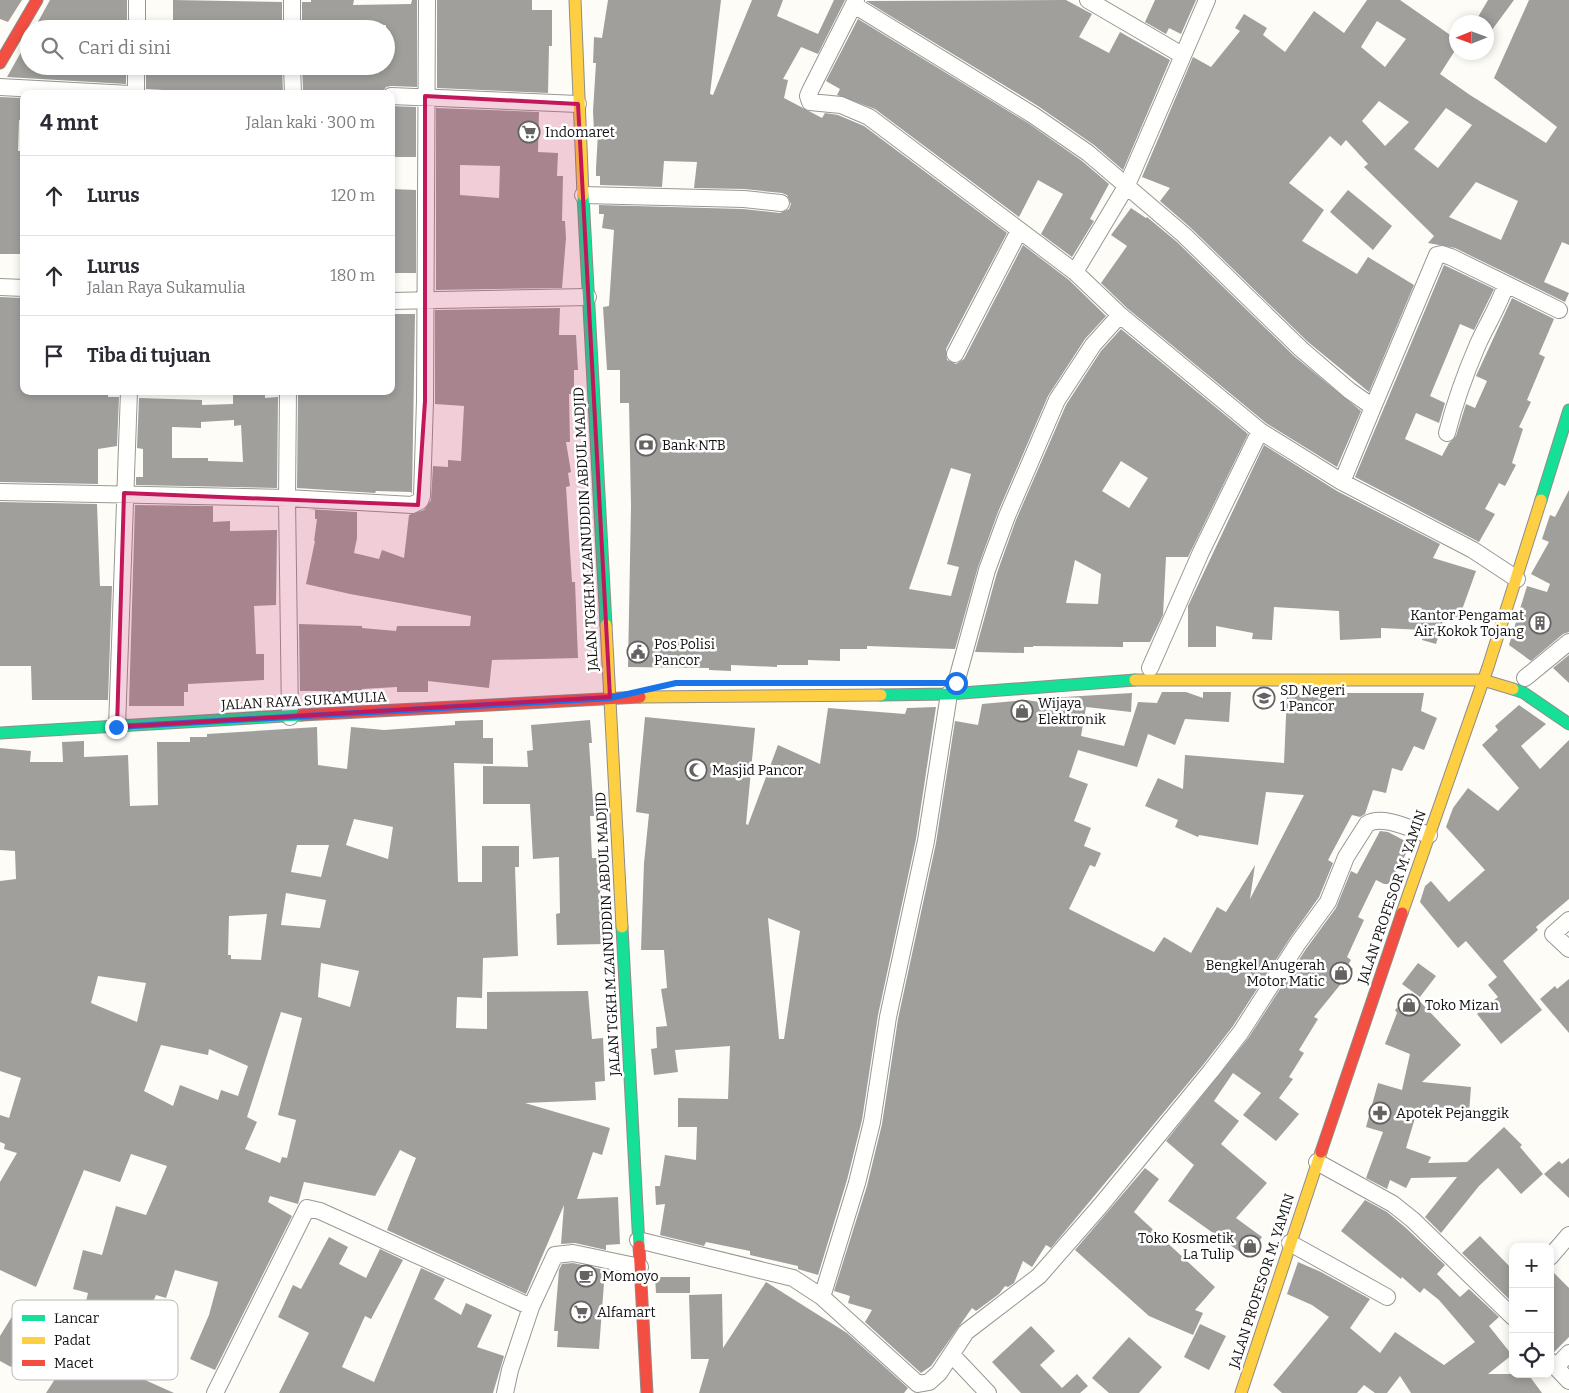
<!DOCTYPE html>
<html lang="id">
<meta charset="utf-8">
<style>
body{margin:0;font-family:Bitter,serif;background:#f7f7f7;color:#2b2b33}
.controls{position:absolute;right:15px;bottom:15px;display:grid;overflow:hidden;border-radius:10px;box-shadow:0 2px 8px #0003}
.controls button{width:45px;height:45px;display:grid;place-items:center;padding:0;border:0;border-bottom:1px solid #e1e1e2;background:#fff;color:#2b2b33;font:25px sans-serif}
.compass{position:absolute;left:1449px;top:15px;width:45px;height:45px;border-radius:50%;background:#fff;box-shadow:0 2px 8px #0003;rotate:269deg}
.stop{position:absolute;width:15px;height:15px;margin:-11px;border:4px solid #1a73e8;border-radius:50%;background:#fff}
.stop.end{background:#1a73e8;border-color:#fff;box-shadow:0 1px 5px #0008}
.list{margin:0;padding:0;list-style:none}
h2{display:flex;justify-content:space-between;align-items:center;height:65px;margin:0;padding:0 20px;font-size:21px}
h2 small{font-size:16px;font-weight:400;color:#7c7c81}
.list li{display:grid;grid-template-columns:32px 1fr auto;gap:15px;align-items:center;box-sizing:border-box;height:80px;padding:0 20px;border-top:1px solid #e1e1e2}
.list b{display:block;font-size:19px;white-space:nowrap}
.list p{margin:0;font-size:16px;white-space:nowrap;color:#7c7c81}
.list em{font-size:16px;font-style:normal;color:#7c7c81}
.icon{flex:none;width:28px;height:28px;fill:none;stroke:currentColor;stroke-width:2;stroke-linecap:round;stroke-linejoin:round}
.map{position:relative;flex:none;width:1569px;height:1393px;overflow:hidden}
.search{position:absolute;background:#fff;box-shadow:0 2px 8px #0003;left:20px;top:20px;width:375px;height:55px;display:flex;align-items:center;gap:12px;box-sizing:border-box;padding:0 18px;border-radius:28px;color:#7c7c81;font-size:19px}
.panel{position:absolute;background:#fff;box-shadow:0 2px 8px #0003;left:20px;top:90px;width:375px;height:305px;border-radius:10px}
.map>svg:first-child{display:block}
.building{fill:#a19f9c;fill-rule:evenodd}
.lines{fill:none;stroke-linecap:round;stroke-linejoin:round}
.street-casing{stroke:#979795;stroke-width:18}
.fast-casing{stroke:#8e8d8b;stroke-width:13}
.slow-casing{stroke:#8e8d8b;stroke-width:13}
.jam-casing{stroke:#8e8d8b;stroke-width:13}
.street{stroke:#fffffe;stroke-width:16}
.fast{stroke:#16e098;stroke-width:11}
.slow{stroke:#ffcf43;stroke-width:11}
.jam{stroke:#f24e42;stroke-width:11}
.route{stroke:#1a73e8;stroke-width:6}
.marked{fill:#c2185b;fill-opacity:0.2;stroke:#c2185b;stroke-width:4;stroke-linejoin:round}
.labels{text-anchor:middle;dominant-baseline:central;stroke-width:5;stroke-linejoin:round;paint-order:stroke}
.poi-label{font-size:14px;fill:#111;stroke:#fff;text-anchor:start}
.street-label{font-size:14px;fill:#111;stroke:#fff}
.key{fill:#fff;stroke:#b8b8b8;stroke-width:1}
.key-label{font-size:14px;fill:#111}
</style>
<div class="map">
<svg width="1569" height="1393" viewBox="0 0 1569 1393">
<rect width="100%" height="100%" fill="#fdfcf7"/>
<path class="building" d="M0,0h22l-14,22 -8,-3z
M50,0h77v29h-93z
M173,0l109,2v27h-109z
M311,0h43l-1,5 58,-1 1,-4h5v87l-26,-1 -5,1 -4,6 -79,-3 -1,-24h84v-41h-33v4h-51v-27h9z
M437,0h95v10h20v36h-3l-1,47 -111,-5z
M608,0h113l-11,94 3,1 39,-95h31l-6,16 41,18 16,-34h11l-27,54 -17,-7 -18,32 5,1 -4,18 38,20 3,-5 13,2 26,11 143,107 -61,116 1,11 9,4 8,-5 59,-114 46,35 37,36 -21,23 -37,57 -50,116 -20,55 -23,82 -88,-3v3h-27v12l-32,-1v5h-31v2l-46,-2v6l-22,-1v-2l-81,-1 3,-161 -2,-103h-9v-33h-13l-4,-63 6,-1 5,-76 -12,-2 2,-14h-5v-9l144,4 37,4 9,-4 2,-5 -4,-9 -5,-2 -38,-4 -50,-1 3,-26 -33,-1 -2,26 -62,-2v-9h-4v-8l2,-35 -4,-1 -1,-21 3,-48h-3l1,-26 8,1zM951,468l20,6 -24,90 12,3 -8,29 -42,-7z
M1066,0l26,14 -13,23 30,16 11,-21 50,28 -47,110 -29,-25 -56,-39 -172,-105z
M1155,0h41l-15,34 -12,-6 -3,6 -21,-12z
M1367,0h33l56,39v10l-16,25 30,21 76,48 11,-16 -63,-49 35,-78h40v245l-7,-3 -18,40 25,11 -4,9 -110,-54 -27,-5 6,-7 -70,-69 4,-3 -22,-24 -5,6 -11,-10 -41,47 35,27 -22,31 55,33 11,-17 46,28 -45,107 -61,-50 -117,-114 -31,-27 10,-13 -28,-11 51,-120 18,10 29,-36 -5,-3 9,-14 23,14 -4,7 22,17 29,-41 30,22zM1377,21l29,18 -21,28 -24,-20zM1379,101l30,21 -24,24 -23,-25zM1446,108l26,17 -34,43 -24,-19zM1476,182l42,19 -17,39 -52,-23z
M1488,0h26l-28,38v-16h-11z
M858,19l170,104 54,38 27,23 -19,35 4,2 -22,36 -31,-23 22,-40 -25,-14 -19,37 -144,-108 -38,-14 3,-6 -14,-8z
M29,38v28h51l-1,5h29l1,-5h17v18l-119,-7z
M146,66h136l1,27h-65l-72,-4z
M0,97l23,1 1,22h-5l-1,31h4v6h2v97h-24z
M391,106l25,1v50h-25z
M436,108l103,4 -1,40 20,1 -1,23h6l-1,45h3l1,17 -4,50 -126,2zM460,165l40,1 -1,32 -39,-3z
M391,189l25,1v83h-25z
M1348,190l44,36 -19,24 -43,-38z
M1131,208l15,10 1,-1 30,25 117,114 67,55 -24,56 -71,-44 -139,-115 -26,-25 26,-37 -16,-11z
M1444,265l50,24 -20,41 -14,-6 -30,72 15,7 -6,20 -23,-10 -11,26 37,17 7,-13 7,-7 10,-32 9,4 12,-27 -11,-5 36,-78 42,21 -15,35 6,3 -18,43 4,2 -12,25 4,2 -11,34 4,2 -11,21 -6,-3 -14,26 10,5 -16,28 -124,-65z
M0,297l24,1 -3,63h3v32l84,-2v6h11l-2,49 -19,3v35l-98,-2z
M560,308l-1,27h17l2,35h-4v24h-5l1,48h-4l5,30 -3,1 2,13 -4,1 6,95h3l3,76 -86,2 -3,28 -61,-7v11h-31v-5l-35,2v6h-34v-4h-28l-1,-67 63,2v2l34,3 1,-5h73l1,-10 -121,-22 -44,-10 9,-43h-1l3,-22h-2v-9l-7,-1 49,3v26l-3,15 25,6 3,-9 22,8 5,-43 15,-5 7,-10 2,-34 15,1v-7l13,1 3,-55 -29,-2v-94z
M391,314h24l-3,180 -1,-2 -35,-1 -1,2 -78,-5 1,-94h6v-3h87z
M1121,329l127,105 -60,123h-22l-3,58 -13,27h-27v5l-90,-1v1h-9v6l-49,-1 22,-79 19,-53 50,-115 35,-54zM1121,461l27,17 -19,30 -27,-17zM1075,560l26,14 -3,30 -32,-1z
M233,391h32v7l13,-1 -1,91 -141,-3v-8h7v-28l-6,-1 2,-50 63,2v5l31,-1zM234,420v6l7,-1 2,37 -35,-1v-3h-36v-31l29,1v-6z
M1264,445l73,46 103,53 -7,14 43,13 -17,47 -14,-4 -9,30 -14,-4 3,-10 -44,-2v10l-41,2 -1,-29 -65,-4 -2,33 -20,-1 1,-6 -37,-7v21h-28v-41z
M1569,490v142l-6,2 -32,27 -22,-16 18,-59 20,6 3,-8 -19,-10 18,-32 -7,-3 8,-24 5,2z
M0,502l97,2 3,82h12l-4,114h-76l-1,-34h-31z
M135,505l78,1v16l17,-1v10l47,-1 -1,75 -22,1 2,48h8v26l-76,4v8h-4v14h-55z
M1569,655v28l-16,-15z
M1162,692h24l17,6v-6h28l-2,30 -44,-3 -10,26 -27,-11 -11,33 -59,-17 -9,27 19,7 -14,37 17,7 -7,18 17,7 -6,14 -5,-2 -21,44 85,43 10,-15 27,16 26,-46 9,5 29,-47 -5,34 54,-104 -38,-3 -8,53 -59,-10 -1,2 -23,-10 3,-7 -33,-14 13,-28 25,11 2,-34 99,8 3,-70h137l-3,18 16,7 -13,32 -10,-4 -12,25 -10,-3 -6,25 -13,-3 -8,24 -5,3 -8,-2 -24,45 5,3 -14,34 -29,41 -57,88 -30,39 -152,183 -5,-3 -14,22 -9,-6 -9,22 -6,4 -3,-1 -6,8 -23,17 -4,-3 -41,58 -10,7 -56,-51 7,-12 -24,-7 2,-7 -16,-5 33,-105 15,-62 16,-105 38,-176 19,-122 23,4 4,-21 44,-4 21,3v-5l85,-5 -1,19 -45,-5 -5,29 43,10 14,-44 19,1z
M1519,705l27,19 -25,22 19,23 29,-29v159l-33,28 2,3 -35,31 39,49 -41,34 -24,-30 21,-17 -10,-12 9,-8 -31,-36 -8,7 -38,-46 5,-16 6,-5 18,21 36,-32 -39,-43 7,-19 15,-20 30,23 21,-23 -37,-43 16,-15 -3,-4z
M936,707l-20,132 -38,176 -16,105 -15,60 -29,95 -20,-6v-3l-48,-11v-4l-44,-9 -2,4 -44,-11 5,-31 -9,1 -1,-19h5l5,-31 31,5 1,-33h-19v-29l50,1 2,-53 -55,4 3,22 -24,3 -3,-26 6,-1 -1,-21 11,-1 -6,-37 6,-1 -3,-38h-23l3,-87 5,-49 -13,-2 9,-95 110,11 -9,96 2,1 30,-80 42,19 8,-56 77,6 2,-6zM768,918l32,13 -16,108h-5z
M483,720v18h10v26l-39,-1 4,119h24v-36h37v21h-4l3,89 -35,2 -1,40 -25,-1 -1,31 31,1v-37l101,-1 4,48 11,-1 2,43 -10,1 1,18 -71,3 85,25 -8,27 -9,-3 -16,47 41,-2 2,47 -14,1v5l-31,-7 -14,1 3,-39 -38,89 -139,-64 29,-72 -16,-8 -25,46 -71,-14 -6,22 -28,-8 -2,6 24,14 -77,154 -25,-11 19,-44 9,-33 -43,-12 -9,28 -10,-3 -22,50 5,2 -1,4 17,8 -10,21 29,13h-128l29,-45 -6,-3 13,-27 6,-25 -15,-4 10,-39 19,5 14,-49 30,9 21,-49 -36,-12 -11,28 -36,-12 -48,117 -36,-17v-88l17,-29 -13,-4 1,-5 -5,-2v-27l9,3 12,-40 -21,-7v-190l16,-2 -1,-28 -15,-1v-102l31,3 -1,11h33l-1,-20 22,-1v16l44,-2 2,51 28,-1 -1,-63h33v-5h17v-3l110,-7 1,38 29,4 4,-42 33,3 71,-5v-4zM354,819l39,8 -5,32 -42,-14zM297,845h32l-8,32 -30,-5zM286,893l40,7 -6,28 -39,-3zM267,914l-6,46 -30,-1v-4h-3l1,-39zM321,963l38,8 -9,36 -32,-10zM98,976l48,7 -9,39 -46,-19zM281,1012l21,6 -24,97 18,5 -9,38 -5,-1 -2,6 -35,-14 12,-27 -10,-5zM161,1045l47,10 1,-6 39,17 -10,30 -17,-6 -3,10 -38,-15 -7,21 -29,-15z
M590,720l2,23h-3l5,73h-4l2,42h7l-1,10h4l1,23h-3l4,53 -47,1 -1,-31 4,-1 -1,-56 -26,2 -3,-55h-47v-38l45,1 -1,-16 6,-1 -2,-25z
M1380,831l8,1 23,12 -21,40h-6l-8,-4 -18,37 6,3 -17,37 4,3 -3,5 5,4 -39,48 4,2 -19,31 5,3 -15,24 4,2 -14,19 20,16 -23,27 -33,-26 18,-22 -28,-20 -19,28 25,20 -18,23 46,39 -31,35 26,19 -15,20 -79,-56 26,-36 -28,-24 83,-104 57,-88 30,-41 15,-37 6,3z
M1418,963l18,13 -16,21 -18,-13z
M1569,979v54l-29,-34 15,-13 2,3z
M1412,993l49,52 -39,37 49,5 -2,26 -51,-5 -12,40 25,9 -3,6 39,-1 37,-35 18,18 -2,2 23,27 -22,20 -23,-26 -19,18 -38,47 -16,-16 32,-40 -46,1 -5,10 -16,-8 -3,9 -21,-11 17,-46 -17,-5 12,-44 24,7 8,-36 -25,-10 12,-31 -2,-3z
M1569,1158v40l-25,-24 15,-13 3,3z
M1145,1168l14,11 -25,33 81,75 -20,23 8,3 -10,22 -44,-19 -74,-66z
M1365,1200l22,12 19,16 39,37 -8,9 23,23 9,-8 30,28 -10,9 23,29 -24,19h40l14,19h-131l-11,-17 -13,17h-12l-11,-8 -7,8h-75l-9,-8 56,-68 -17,-12 -25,-11 11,-32 23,10 49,27 -20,29 30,25 15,-21 49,33 31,-23 -36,-42 -15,-12 -4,5 -18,-16 -1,2 -60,-48z
M1480,1236l33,34v33l-51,-50z
M329,1237l19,10 -9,17 27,14 14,-29 23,11 -32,59 -6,-3 -23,51 32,15 47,-114 24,11 -11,20 27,16 5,-12 26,12 -15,32 27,9 -11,37h-214l30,-60 -31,-16 15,-32 8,4z
M573,1263l32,7 -6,79 -42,-2 1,-16h-4l5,-61 3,-6z
M1550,1269l19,19v49l-15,15 -4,-1z
M655,1277h35v16h-34z
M766,1282l81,51 61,55 -4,5h-205l10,-34h-18l-2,-64 33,-1 1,54z
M16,1310l20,13 -25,44 -11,-6v-25z
M1200,1324l26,12 -17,34 -25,-13z
M1031,1326l24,25 -15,14 22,23 15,-14 11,12 -8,7h-59l-29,-31z
M1129,1337l33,30 -23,26h-30l-17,-15z"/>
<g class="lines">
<g class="street-casing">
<path id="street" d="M292,0v29
M856,0l-45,89 -3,7 2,6 31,3 28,12 206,155 45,43 140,116 82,51 131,68 44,29
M1088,0l94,55
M854,5l179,110 55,38 96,82 117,114 49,42 23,16 -31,75
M137,29v-29
M292,66l1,28
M0,87l130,7
M136,94v-28
M391,96l187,8
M583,195l161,4 37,4
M1075,272l52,-87 80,-185
M0,287l24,1
M391,301l197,-4
M955,354l64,-123
M288,391l-1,107 3,219
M1373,407l64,-152 5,-1 9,3 108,53
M1447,433c8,-31 18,-59 31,-89 9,-20 21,-38 28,-60
M0,492l287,6 125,7 8,-4 2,-5 3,-95 2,-401
M1150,668l51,-116 59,-121
M1525,678l44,-36
M956,683l31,-113 20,-54 50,-116 36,-55 27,-30
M117,727l12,-336
M1569,920l-16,14 16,15
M1317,1162l76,42 20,16 100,97
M638,1240l155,38 29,19 96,87 11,-2 10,-9 27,-41 73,-56 62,-71 110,-134 30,-39 57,-89 30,-41 18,-45 21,-33c15,-10 46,6 62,11
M1290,1243l97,54
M1550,1257l19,-22
M822,1297l35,-114 15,-61 16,-105 38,-176 23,-147
M952,1355l36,38
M1550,1361l19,20
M1556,1367l13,-14
M215,1393l92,-185 13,3 211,96
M505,1393l5,-23 21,-63 24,-52 18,-2 67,14"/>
</g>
<g class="fast-casing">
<path id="fast" d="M583,195l23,430
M1541,500l28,-90
M1513,689l11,4 45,31
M881,695l68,-1 186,-14
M0,733l302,-18
M622,927l17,319"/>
</g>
<g class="slow-casing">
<path id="slow" d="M575,0l8,195
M606,625l16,302
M1135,680h348l30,9
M640,697l241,-2
M1402,913l86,-246 53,-167
M1241,1393l80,-241"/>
</g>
<g class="jam-casing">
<path id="jam" d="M0,63l37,-63
M302,715l338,-18
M1321,1152l81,-239
M639,1246l8,147"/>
</g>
<use href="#street" class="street"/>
<use href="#fast" class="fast"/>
<use href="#slow" class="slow"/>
<use href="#jam" class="jam"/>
</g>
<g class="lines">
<path class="route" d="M116,727l494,-29 66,-15h280"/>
</g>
<path class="marked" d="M425,96l153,8 32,593 -493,30 7,-234 294,12 7,-104z"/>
<defs>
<g id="supermarket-ring" transform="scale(1.125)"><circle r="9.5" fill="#fff" stroke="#646362" stroke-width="1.5"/><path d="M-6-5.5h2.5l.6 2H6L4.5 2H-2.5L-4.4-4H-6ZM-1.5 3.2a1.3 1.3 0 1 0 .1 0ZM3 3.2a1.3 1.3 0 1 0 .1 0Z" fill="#646362"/></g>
<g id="bank-ring" transform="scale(1.125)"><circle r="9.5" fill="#fff" stroke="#646362" stroke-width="1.5"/><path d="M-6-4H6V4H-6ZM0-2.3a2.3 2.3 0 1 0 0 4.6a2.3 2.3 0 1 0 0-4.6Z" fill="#646362"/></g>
<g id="building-ring" transform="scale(1.125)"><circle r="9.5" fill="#fff" stroke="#646362" stroke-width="1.5"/><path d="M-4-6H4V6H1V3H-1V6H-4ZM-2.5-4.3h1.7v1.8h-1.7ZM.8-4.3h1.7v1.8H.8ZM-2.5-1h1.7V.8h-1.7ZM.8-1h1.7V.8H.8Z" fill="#646362"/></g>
<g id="civic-ring" transform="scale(1.125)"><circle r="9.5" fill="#fff" stroke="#646362" stroke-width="1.5"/><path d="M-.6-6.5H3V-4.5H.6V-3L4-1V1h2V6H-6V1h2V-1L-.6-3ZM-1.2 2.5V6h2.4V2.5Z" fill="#646362"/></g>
<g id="school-ring" transform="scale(1.125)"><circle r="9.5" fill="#fff" stroke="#646362" stroke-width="1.5"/><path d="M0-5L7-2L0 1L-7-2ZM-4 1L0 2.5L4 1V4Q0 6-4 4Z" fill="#646362"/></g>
<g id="shop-ring" transform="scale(1.125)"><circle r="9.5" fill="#fff" stroke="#646362" stroke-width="1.5"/><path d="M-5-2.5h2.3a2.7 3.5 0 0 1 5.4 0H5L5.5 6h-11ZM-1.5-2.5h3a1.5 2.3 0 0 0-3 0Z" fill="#646362"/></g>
<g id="mosque-ring" transform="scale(1.125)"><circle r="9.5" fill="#fff" stroke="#646362" stroke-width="1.5"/><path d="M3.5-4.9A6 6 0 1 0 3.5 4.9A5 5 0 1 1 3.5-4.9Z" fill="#646362"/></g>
<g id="pharmacy-ring" transform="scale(1.125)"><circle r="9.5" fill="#fff" stroke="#646362" stroke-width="1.5"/><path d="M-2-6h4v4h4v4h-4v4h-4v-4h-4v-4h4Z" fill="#646362"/></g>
<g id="cafe-ring" transform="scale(1.125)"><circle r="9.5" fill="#fff" stroke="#646362" stroke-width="1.5"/><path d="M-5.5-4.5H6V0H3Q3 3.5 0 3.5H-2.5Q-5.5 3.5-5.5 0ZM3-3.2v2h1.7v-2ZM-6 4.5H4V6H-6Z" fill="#646362"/></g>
</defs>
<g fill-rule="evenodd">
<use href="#supermarket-ring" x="529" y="132"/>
<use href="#bank-ring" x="646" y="445"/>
<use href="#building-ring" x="1540" y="623"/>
<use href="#civic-ring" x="638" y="652"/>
<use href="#school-ring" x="1264" y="698"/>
<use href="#shop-ring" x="1022" y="711"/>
<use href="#mosque-ring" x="696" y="770"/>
<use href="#shop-ring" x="1341" y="973"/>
<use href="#shop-ring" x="1409" y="1005"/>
<use href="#pharmacy-ring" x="1380" y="1113"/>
<use href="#shop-ring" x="1250" y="1246"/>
<use href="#cafe-ring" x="586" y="1276"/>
<use href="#supermarket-ring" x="581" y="1312"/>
</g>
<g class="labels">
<g class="poi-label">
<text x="545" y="132">Indomaret</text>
<text x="662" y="445">Bank NTB</text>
<text x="1524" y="615" text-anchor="end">Kantor Pengamat<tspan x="1524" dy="16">Air Kokok Tojang</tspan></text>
<text x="654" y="644">Pos Polisi<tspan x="654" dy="16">Pancor</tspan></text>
<text x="1280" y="690">SD Negeri<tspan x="1280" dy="16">1 Pancor</tspan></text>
<text x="1038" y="703">Wijaya<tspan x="1038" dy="16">Elektronik</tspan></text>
<text x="712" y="770">Masjid Pancor</text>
<text x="1325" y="965" text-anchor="end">Bengkel Anugerah<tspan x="1325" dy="16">Motor Matic</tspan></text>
<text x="1425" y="1005">Toko Mizan</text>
<text x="1396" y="1113">Apotek Pejanggik</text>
<text x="1234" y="1238" text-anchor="end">Toko Kosmetik<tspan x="1234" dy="16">La Tulip</tspan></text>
<text x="602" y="1276">Momoyo</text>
<text x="597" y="1312">Alfamart</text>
</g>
<g class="street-label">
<text transform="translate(586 529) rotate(-93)">JALAN TGKH.M.ZAINUDDIN ABDUL MADJID</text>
<text transform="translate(304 701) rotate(-3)">JALAN RAYA SUKAMULIA</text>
<text transform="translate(1392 897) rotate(-71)">JALAN PROFESOR M. YAMIN</text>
<text transform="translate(608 934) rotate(-93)">JALAN TGKH.M.ZAINUDDIN ABDUL MADJID</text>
<text transform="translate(1262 1281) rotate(-72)">JALAN PROFESOR M. YAMIN</text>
</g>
</g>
<rect x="12" y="1300" width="166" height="80" rx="8" class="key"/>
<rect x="22" y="1315" width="23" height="6" fill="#16e098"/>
<rect x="22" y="1337" width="23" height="7" fill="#ffcf43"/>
<rect x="22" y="1360" width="23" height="6" fill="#f24e42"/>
<g class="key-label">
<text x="54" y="1323">Lancar</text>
<text x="54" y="1345">Padat</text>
<text x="54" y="1368">Macet</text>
</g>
</svg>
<div class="controls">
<button>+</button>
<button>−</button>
<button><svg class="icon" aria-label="locate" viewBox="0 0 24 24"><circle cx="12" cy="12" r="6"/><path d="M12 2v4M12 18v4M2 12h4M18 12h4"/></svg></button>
</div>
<svg class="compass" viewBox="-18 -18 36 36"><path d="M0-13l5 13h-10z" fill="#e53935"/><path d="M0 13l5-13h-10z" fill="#7c7c81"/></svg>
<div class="stop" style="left:956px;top:683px"></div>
<div class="stop end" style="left:116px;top:727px"></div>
<div class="search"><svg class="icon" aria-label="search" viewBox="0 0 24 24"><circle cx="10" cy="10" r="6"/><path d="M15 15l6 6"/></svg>Cari di sini</div>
<section class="panel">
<h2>4 mnt<small>Jalan kaki · 300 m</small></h2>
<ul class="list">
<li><svg class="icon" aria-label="ahead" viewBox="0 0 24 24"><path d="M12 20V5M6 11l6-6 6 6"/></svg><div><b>Lurus</b></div><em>120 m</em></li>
<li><svg class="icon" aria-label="ahead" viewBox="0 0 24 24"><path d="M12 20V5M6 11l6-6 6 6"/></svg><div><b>Lurus</b><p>Jalan Raya Sukamulia</p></div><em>180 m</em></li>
<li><svg class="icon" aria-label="arrive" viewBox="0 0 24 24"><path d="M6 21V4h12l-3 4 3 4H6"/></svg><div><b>Tiba di tujuan</b></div></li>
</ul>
</section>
</div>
